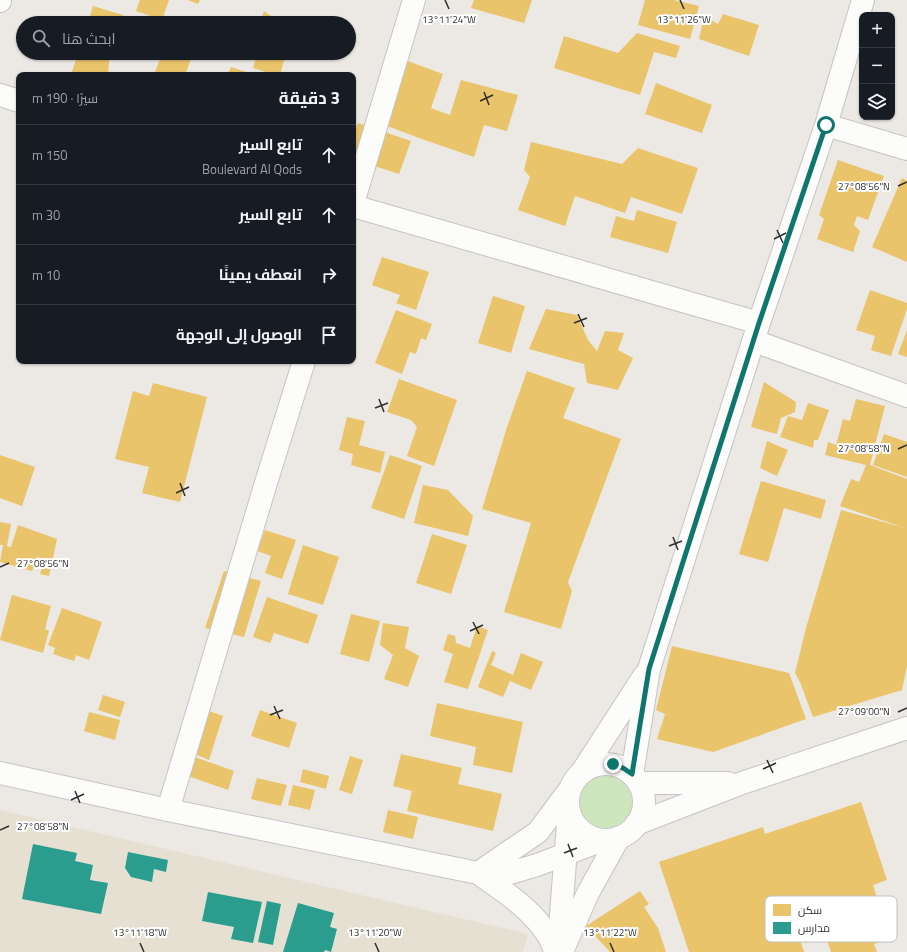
<!DOCTYPE html>
<html lang="ar">
<meta charset="utf-8">
<style>
body{margin:0;font-family:"Titillium Web",Cairo,sans-serif;background:#20242c;color:#f1f3f6;direction:rtl}
.controls{position:absolute;right:12px;top:12px;display:grid;overflow:hidden;border-radius:8px;box-shadow:0 1px 3px #0004}
.controls button{width:36px;height:36px;display:grid;place-items:center;padding:0;border:0;border-bottom:1px solid #363941;background:#171b24;color:#f1f3f6;font:20px sans-serif}
.stop{position:absolute;width:12px;height:12px;margin:-9px;border:3px solid #0f766e;border-radius:50%;background:#fff}
.stop.end{background:#0f766e;border-color:#fff;box-shadow:0 1px 4px #0008}
.list{margin:0;padding:0;list-style:none}
h2{display:flex;justify-content:space-between;align-items:center;height:52px;margin:0;padding:0 16px;font-size:17px}
h2 small{font-size:13px;font-weight:400;color:#9ea1a6}
.list li{display:grid;grid-template-columns:26px 1fr auto;gap:12px;align-items:center;box-sizing:border-box;height:60px;padding:0 16px;border-top:1px solid #363941}
.list b{display:block;font-size:15px;white-space:nowrap}
.list p{margin:0;font-size:13px;white-space:nowrap;color:#9ea1a6}
.list em{font-size:13px;font-style:normal;color:#9ea1a6}
.icon{flex:none;width:22px;height:22px;fill:none;stroke:currentColor;stroke-width:2;stroke-linecap:round;stroke-linejoin:round}
.map{position:relative;flex:none;width:907px;height:952px;overflow:hidden;direction:ltr}
.search{position:absolute;background:#171b24;box-shadow:0 1px 3px #0004;left:16px;top:16px;width:340px;height:44px;display:flex;align-items:center;gap:10px;box-sizing:border-box;padding:0 14px;border-radius:22px;color:#9ea1a6;font-size:15px}
.panel{position:absolute;background:#171b24;box-shadow:0 1px 3px #0004;left:16px;top:72px;width:340px;height:292px;border-radius:8px;direction:rtl}
.map>svg:first-child{display:block}
.education{fill:#e6e0d3}
.green{fill:#cee6be}
.homes{fill:#e9c46a}
.schools{fill:#2a9d8f}
.lines{fill:none;stroke-linecap:round;stroke-linejoin:round}
.minor-casing{stroke:#c5c4c5;stroke-width:24}
.tertiary-casing{stroke:#c5c4c5;stroke-width:24}
.minor{stroke:#fcfcfb;stroke-width:22}
.tertiary{stroke:#fcfcfb;stroke-width:22}
.route{stroke:#0f766e;stroke-width:5}
.ticks{fill:none;stroke:#2e2e2e;stroke-width:1.5}
.key{fill:#fff;stroke:#c0c0c0;stroke-width:1}
.key-label{font-size:11px;fill:#2e2e2e}
.ticks-label{font-size:10px;text-anchor:middle;fill:#2e2e2e;stroke:#fff;stroke-width:4;stroke-linejoin:round;paint-order:stroke}
</style>
<div class="map">
<svg width="907" height="952" viewBox="0 0 907 952">
<rect width="100%" height="100%" fill="#ece8e4"/>
<path class="education" d="M0,810l528,124 -5,18h-523z"/>
<path class="green" d="M579 802a28 28 0 1 1 56 0a28 28 0 1 1-56 0Z"/>
<path class="homes" d="M140,0h29l-7,20 -26,-9z
M188,0h12l-2,4z
M474,0h58l-8,23 -53,-15z
M645,0h29l25,6 -9,33 -52,-14z
M93,6l30,9 -2,8h-33z
M264,11l17,12h-21z
M723,14l36,11 -10,31 -50,-17 5,-23 14,8z
M637,33l43,13 -4,12 -22,-6 -14,43 -86,-27 10,-32 54,17z
M78,53h33l-2,9 -1,13h-37z
M162,53h27l4,1 -8,21h-31z
M257,53h29l-6,22h-5l-22,-7z
M394,56l49,18 -12,34 19,7 11,-35 57,15 -11,36 -23,-6 -10,32 -55,-19 -48,-18z
M231,67l24,8h-28z
M656,83l56,22 -10,28 -57,-19z
M358,123l53,18 -12,33 -46,-15v-20z
M531,142l91,22 16,-16 60,20 -16,46 -51,-17 -6,16 -50,-17 -10,30 -47,-16 12,-33 -6,-7z
M838,160l46,16 -16,44 -11,-4 -3,9 6,6 -7,21 -36,-13 7,-20 -5,-4z
M902,178l5,3v81l-35,-15z
M637,210l40,12 -9,31 -58,-16 6,-21 18,5z
M382,257l47,15 -13,38 -20,-7 4,-8 -28,-10z
M870,290l37,13v6l-16,47 -20,-6 4,-14 -19,-6z
M493,296l32,10 -14,47 -33,-10z
M546,309l31,6 11,25 9,11 8,-20 19,2 -6,17 15,8 -15,32 -31,-7 -3,-19 -55,-15z
M396,310l36,14 -6,16 -5,-2 -5,16 -6,-2 -8,22 -27,-11z
M907,330v27l-9,-3z
M527,371l48,17 -12,30 58,21 -53,143 4,9 -11,38 -57,-17 27,-89 -49,-14 25,-82z
M399,379l58,21 -23,66 -27,-10 10,-29 -6,-7 -24,-8z
M764,382l32,20 -1,10 -14,6 -4,16 -26,-7z
M153,383l54,14 -27,105 -38,-9 7,-26 -34,-8 18,-68 16,5z
M856,399l29,7 -15,59 37,14v187l-5,24 -89,27 -13,-35 -5,-9 11,-45 35,-118 64,18 -65,-22 11,-27 8,3 7,-17 -41,-10 3,-13 8,3 7,-26 7,2z
M808,403l21,7 -11,30h-4l-1,8 -33,-11 8,-21 14,4z
M347,417l18,4 -6,24 26,7 -5,21 -29,-8 2,-11 -14,-4z
M884,434l23,8v35l-34,-12z
M767,441l21,9 -11,26 -17,-8z
M0,455l35,12 -13,39 -22,-8z
M390,455l32,11 -18,53 -33,-11z
M761,481l65,19 -5,19 -37,-11 -16,54 -29,-8z
M423,485l25,5 25,26 -5,20 -54,-13z
M0,522l11,2 -4,22 4,1 7,-22 39,14 -8,37 -9,-2 5,-14 -7,-3 -6,14 -32,-9 3,-17h-3z
M265,530l31,10 -14,39 -17,-6 6,-17 -14,-5z
M432,534l35,11 -16,49 -35,-11z
M303,545l36,12 -16,48 -35,-11z
M224,571l37,10 -17,56 -39,-9z
M12,595l39,11 -6,23 4,2 -6,22 -43,-13z
M267,597l51,18 -10,29 -34,-11 -4,10 -17,-6z
M62,608l40,14 -13,38 -13,-5 -2,6 -21,-7 2,-6 -7,-3z
M351,614l29,7 -11,41 -29,-8z
M383,623l26,4 -4,21 14,8 -11,31 -24,-8 9,-24 -13,-10z
M477,626l11,4 -20,59 -24,-7 9,-28 -10,-4 5,-16 7,2 1,7 14,5z
M672,646l117,27 17,46 -93,33 -56,-13 8,-25 -9,-4z
M492,651l4,2 -5,12 22,10 8,-22 22,9 -12,28 -21,-9 -7,16 -25,-10z
M103,695l22,7 -5,15 -22,-7z
M437,703l86,19 -11,51 -39,-8 3,-18 -46,-11z
M198,707l25,9 -14,44 -24,-10z
M260,710l37,13 -8,25 -38,-12z
M89,712l31,8 -5,20 -31,-9z
M401,754l61,14 -4,16 44,10 -9,37 -86,-20 5,-20 -19,-5z
M192,756l42,15 -6,19 -43,-15z
M350,756l13,4 -11,34 -13,-4z
M303,769l26,7 -3,13 -26,-7z
M257,778l30,7 -6,21 -30,-7z
M293,785l22,5 -5,20 -22,-5z
M861,802l26,78 -14,5 9,28 -53,18 -7,-20 -28,9 10,32h-115l-30,-90 104,-35 2,7z
M388,810l30,7 -5,22 -30,-7z
M640,891l9,13 -5,3 14,21 8,24h-56l-24,-26z
M884,922l5,17 -15,5 3,8h-46l-4,-12z"/>
<path class="schools" d="M33,844l44,9 -2,8 18,4 -3,15 18,3 -7,31 -79,-15z
M128,852l40,8 -2,12 -12,-3 -2,13 -21,-5 -6,-9z
M208,892l54,10 -9,41 -22,-4 3,-12 -32,-6z
M267,901l14,3 -8,41 -15,-3z
M298,903l36,10 -4,14 7,2 -6,23 -6,-2 -1,2h-41z"/>
<g class="lines">
<g class="minor-casing">
<path id="minor" d="M0,1v-1
M0,95l19,6
M826,125l81,24
M353,203l61,-203
M353,206l406,117
M754,341l153,55
M582,772l62,-96
M632,774l17,-105 110,-346 67,-198 37,-125
M168,810l97,-324 39,-125
M564,947l24,-54 31,-56
M558,952l11,-141"/>
</g>
<g class="tertiary-casing">
<path id="tertiary" d="M568 802a38 38 0 1 1 76 0a38 38 0 1 1-76 0Z
M0,773l168,37 310,63h32l27,-8 66,-25
M639,783h89
M636,824l106,-41 165,-55
M478,873l60,-41 32,-43
M478,873c26,18 69,46 77,79"/>
</g>
<use href="#minor" class="minor"/>
<use href="#tertiary" class="tertiary"/>
</g>
<g class="lines">
<path class="route" d="M613,764l10,4 9,6 17,-105 110,-346 67,-198"/>
</g>
<path class="ticks" d="M445,0l4,9M680,0l4,9M484,92l5,13M480,101l13,-6M898,186l9,-4M777,230l6,13M774,239l12,-6M578,314l6,13M574,323l13,-5M379,399l5,13M375,408l13,-5M898,449l9,-4M180,483l5,13M176,493l13,-6M673,537l5,13M669,546l13,-5M0,567l9,-4M473,622l6,12M470,631l13,-6M274,706l6,13M898,712l9,-4M270,715l13,-5M767,760l6,13M763,769l13,-6M75,791l5,12M71,800l13,-6M0,830l9,-4M568,844l5,13M564,853l13,-5M140,943l4,9M375,943l4,9M610,943l4,9"/>
<rect x="765" y="896" width="132" height="46" rx="6" class="key"/>
<rect x="773" y="904" width="18" height="12" fill="#e9c46a"/>
<rect x="773" y="922" width="18" height="12" fill="#2a9d8f"/>
<g class="key-label">
<text x="798" y="914">سكن</text>
<text x="798" y="932">مدارس</text>
</g>
<g class="ticks-label">
<text x="449" y="23">13°11'24"W</text>
<text x="684" y="23">13°11'26"W</text>
<text x="864" y="190">27°08'56"N</text>
<text x="864" y="452">27°08'58"N</text>
<text x="43" y="567">27°08'56"N</text>
<text x="864" y="715">27°09'00"N</text>
<text x="43" y="830">27°08'58"N</text>
<text x="140" y="936">13°11'18"W</text>
<text x="375" y="936">13°11'20"W</text>
<text x="610" y="936">13°11'22"W</text>
</g>
</svg>
<div class="controls">
<button>+</button>
<button>−</button>
<button><svg class="icon" aria-label="layers" viewBox="0 0 24 24"><path d="M12 4l9 5-9 5-9-5zM3 14l9 5 9-5"/></svg></button>
</div>
<div class="stop" style="left:826px;top:125px"></div>
<div class="stop end" style="left:613px;top:764px"></div>
<div class="search"><svg class="icon" aria-label="search" viewBox="0 0 24 24"><circle cx="10" cy="10" r="6"/><path d="M15 15l6 6"/></svg>ابحث هنا</div>
<section class="panel">
<h2>3 دقيقة<small>سيرًا · 190 m</small></h2>
<ul class="list">
<li><svg class="icon" aria-label="ahead" viewBox="0 0 24 24"><path d="M12 20V5M6 11l6-6 6 6"/></svg><div><b>تابع السير</b><p>Boulevard Al Qods</p></div><em>150 m</em></li>
<li><svg class="icon" aria-label="ahead" viewBox="0 0 24 24"><path d="M12 20V5M6 11l6-6 6 6"/></svg><div><b>تابع السير</b></div><em>30 m</em></li>
<li><svg class="icon" aria-label="right" viewBox="0 0 24 24"><path d="M7 20v-9h11M14 6l5 5-5 5"/></svg><div><b>انعطف يمينًا</b></div><em>10 m</em></li>
<li><svg class="icon" aria-label="arrive" viewBox="0 0 24 24"><path d="M6 21V4h12l-3 4 3 4H6"/></svg><div><b>الوصول إلى الوجهة</b></div></li>
</ul>
</section>
</div>
